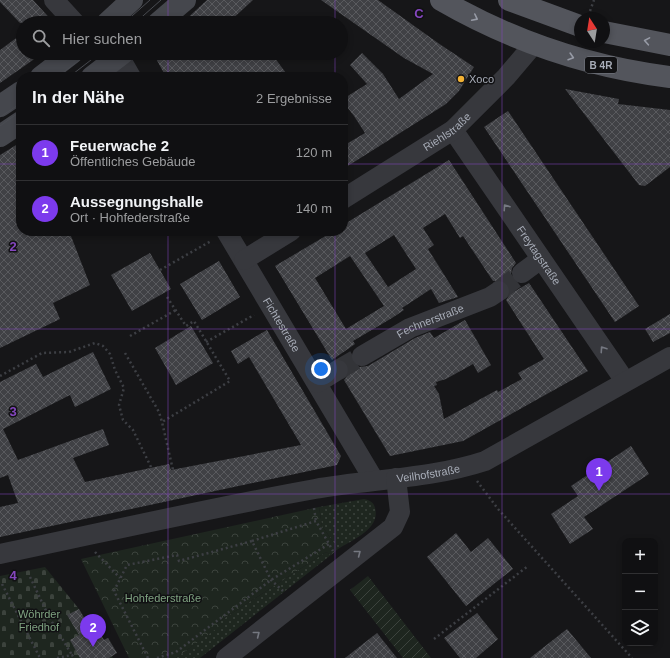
<!DOCTYPE html>
<html lang="de">
<meta charset="utf-8">
<style>
body{margin:0;font-family:Helvetica,sans-serif;background:#19191b;color:#f1f3f6}
.controls{position:absolute;right:12px;bottom:12px;display:grid;overflow:hidden;border-radius:8px;box-shadow:0 2px 6px #0003}
.controls button{width:36px;height:36px;display:grid;place-items:center;padding:0;border:0;border-bottom:1px solid #303032;background:#101012;color:#f1f3f6;font:20px sans-serif}
.compass{position:absolute;left:574px;top:12px;width:36px;height:36px;border-radius:50%;background:#101012;box-shadow:0 2px 6px #0003;rotate:348deg}
.you{position:absolute;left:321px;top:369px;width:14px;height:14px;margin:-10px;border:3px solid #fff;border-radius:50%;background:#1a73e8;box-shadow:0 0 0 6px #1a73e833}
.badge{display:grid;place-items:center;width:26px;height:26px;border-radius:50%;background:#7c3aed;color:#fff;font-size:13px;font-weight:700}
.pin{position:absolute;translate:-50% -33px;filter:drop-shadow(0 1px 2px #0008)}
.pin::after{content:'';position:absolute;top:21px;width:14px;height:12px;background:inherit;clip-path:polygon(0 0,100% 0,50% 100%)}
.list{margin:0;padding:0;list-style:none}
h2{display:flex;justify-content:space-between;align-items:center;height:52px;margin:0;padding:0 16px;font-size:17px}
h2 small{font-size:13px;font-weight:400;color:#9c9d9f}
.list li{display:grid;grid-template-columns:26px 1fr auto;gap:12px;align-items:center;box-sizing:border-box;height:56px;padding:0 16px;border-top:1px solid #303032}
.list b{display:block;font-size:15px;white-space:nowrap}
.list p{margin:0;font-size:13px;white-space:nowrap;color:#9c9d9f}
.list em{font-size:13px;font-style:normal;color:#9c9d9f}
.icon{flex:none;width:22px;height:22px;fill:none;stroke:currentColor;stroke-width:2;stroke-linecap:round;stroke-linejoin:round}
.map{position:relative;flex:none;width:670px;height:658px;overflow:hidden}
.search{position:absolute;background:#101012;box-shadow:0 2px 6px #0003;left:16px;top:16px;width:332px;height:44px;display:flex;align-items:center;gap:10px;box-sizing:border-box;padding:0 14px;border-radius:22px;color:#9c9d9f;font-size:15px}
.panel{position:absolute;background:#101012;box-shadow:0 2px 6px #0003;left:16px;top:72px;width:332px;height:164px;border-radius:16px}
.map>svg:first-child{display:block}
.grass{fill:url(#grass-dots)}
.cemetery{fill:url(#cemetery-stones)}
.park{fill:url(#park-crowns)}
.garden{fill:url(#garden-furrows)}
.building{fill:url(#building-cross-hatch);fill-rule:evenodd}
.lines{fill:none;stroke-linecap:round;stroke-linejoin:round}
.street-tunnel{stroke:#333438;stroke-width:20;stroke-dasharray:20 10;stroke-linecap:butt}
.path{stroke:#3d3f44;stroke-width:2.5;stroke-dasharray:2 3;stroke-linecap:butt}
.street{stroke:#37383d;stroke-width:20}
.secondary{stroke:#45474d;stroke-width:22}
.primary{stroke:#53555c;stroke-width:22}
.tram{stroke:#4a4c52;stroke-width:1}
.oneway{stroke:#979ba6}
.oneway2{stroke:#757881}
.grid{fill:none;stroke:#8446be;stroke-width:1;stroke-opacity:0.55}
.poi-dot{fill:#f2b134;stroke:#111113;stroke-width:1.5}
.labels{text-anchor:middle;dominant-baseline:central;stroke-width:3;stroke-linejoin:round;paint-order:stroke}
.shield{fill:#111113;stroke:#7b7e86;stroke-width:1}
.shield-label{font-size:10px;font-weight:bold;fill:#a8adb8}
.poi-label{font-size:11px;fill:#a8adb8;stroke:#111113;text-anchor:start}
.street-label{font-size:11px;fill:#a8adb8;stroke:#111113}
.park-label{font-size:11px;fill:#7fa381;stroke:#111113}
.grid-label{font-size:13px;text-anchor:middle;font-weight:bold;fill:#8446be;stroke:#111113;stroke-width:3;stroke-linejoin:round;paint-order:stroke}
</style>
<div class="map">
<svg width="670" height="658" viewBox="0 0 670 658">
<defs>
<pattern id="grass-dots" width="8" height="8" patternUnits="userSpaceOnUse"><rect width="8" height="8" fill="#1e261f"/><path d="M2 2h.1M6 6h.1" fill="none" stroke="#3c433d" stroke-width="1.8" stroke-linecap="round"/></pattern>
<pattern id="cemetery-stones" width="16" height="16" patternUnits="userSpaceOnUse"><rect width="16" height="16" fill="#1e261f"/><path d="M2 7V4a2 2 0 0 1 4 0v3zM10 15v-3a2 2 0 0 1 4 0v3z" fill="#3c433d"/></pattern>
<pattern id="park-crowns" width="20" height="18" patternUnits="userSpaceOnUse"><rect width="20" height="18" fill="#1e261f"/><path d="M2 6a3 3 0 1 1 6 0M12 15a3 3 0 1 1 6 0" fill="none" stroke="#3c433d"/></pattern>
<pattern id="garden-furrows" width="10" height="10" patternUnits="userSpaceOnUse"><rect width="10" height="10" fill="#1e261f"/><path d="M-1 1l2-2M0 10L10 0M9 11l2-2" fill="none" stroke="#3c433d"/></pattern>
<pattern id="building-cross-hatch" width="8" height="8" patternUnits="userSpaceOnUse"><rect width="8" height="8" fill="#404145"/><path d="M0 0l8 8M0 8l8-8" fill="none" stroke="#595a5e"/></pattern>
</defs>
<rect width="100%" height="100%" fill="#161618"/>
<path class="grass" d="M364,499c5,1 10,3 11,9 6,21 -23,32 -37,41l-16,-23 -3,-19z
M326,552l5,3 -131,103h-24l43,-32 -2,-3z"/>
<path class="cemetery" d="M45,567l34,42 11,19 6,-2 8,14 4,-2 9,15 -5,3 1,2h-113v-82z"/>
<path class="park" d="M319,507l3,19 16,23 -7,6 -5,-3 -109,71 3,3 -44,32h-47l-48,-99z"/>
<path class="garden" d="M368,576l63,82h-28l-53,-68z"/>
<path class="building" d="M0,0h33l21,23h-34l-20,-21z
M207,0h46l-25,23h-46z
M321,0h57l60,43 36,24 -15,24 -13,13 -103,65v-23l22,-13 -11,-17 -11,-14v-3l24,-15 -17,-19 12,-12 21,21 16,25 34,-25 -29,-16z
M23,33v20h20l-43,30v-33z
M153,53h118l18,24h-123z
M565,89l54,10 -1,5 52,6v57l-25,19 -6,-1z
M508,111l131,195 -24,16 -131,-195z
M21,142v89h48l21,54 -37,18 7,16 -60,29v-193z
M449,160l67,103 -4,5 -1,6 2,5 5,5 -9,2 -5,-5h-11l-30,-45 -3,2 -15,-24 -22,14 11,17 -6,4 30,48 -19,6 -8,-14 -29,19 2,2 -12,8 -39,23 2,3 -23,16 -57,-94 59,-35h9v-6zM394,235l22,34 -28,18 -23,-34zM350,256l34,50 -38,23 -31,-51z
M150,253l21,36 -39,22 -21,-36z
M219,261l21,36 -38,23 -22,-36z
M529,283l59,88 -125,70 -73,15 -46,-76 5,-7 10,-6 9,-1 47,-28 15,-6 4,6 31,-18 26,45 -13,8 -5,-9 -27,15 -10,3 1,3 -3,1 5,8 5,25 53,-29 1,2 24,-13 -4,-6 26,-14 -38,-59 4,-6z
M670,314v19l-17,9 -8,-13z
M191,326l22,37 -37,22 -21,-37z
M267,330l74,126 -4,9 -337,72v-30l18,-4 -10,-28 -8,3v-96l36,-18 7,13 50,-25 18,37 -36,18 -5,-12 -67,34 15,31 85,-31 6,16 -36,13 12,24 84,-18 2,6 130,-25 -52,-88 -11,7 -7,-13z
M631,446l18,28 -65,43 9,12 -23,15 -19,-30 27,-18 -7,-10z
M456,533l15,19 17,-14 25,31 -47,37 -39,-49z
M79,609l11,19 6,-2 8,14 4,-2 9,15 -8,5h-29l-10,-18 9,-5 -12,-20z
M477,613l21,26 -22,19h-16l-16,-20z
M567,629l24,29h-61z
M377,633l20,25h-52z"/>
<g class="lines">
<path class="street-tunnel" d="M499,291l23,-18
M338,370l24,-14"/>
<path class="path" d="M590,11l4,-11
M160,270l51,-29
M167,297l19,29 8,-5 36,60 -68,41 11,48
M130,336l46,-26
M206,342l48,-27
M125,353l34,59 3,10
M0,376l42,-23 27,-1 26,-9 8,3 7,8 5,16 9,18 -5,17 4,15 10,10 18,37
M477,481l21,28 134,149
M314,508l2,13
M252,541l64,-20 17,30
M95,552l25,26
M30,577l19,40 23,38
M2,584l38,74
M434,639l94,-73
M57,658l15,-3 2,3
M148,658l-34,-67 13,-26 50,-10 2,6 73,-20 19,39 12,11
M157,658l19,-6 95,-72 58,-36"/>
<g class="street">
<path d="M54,0l21,23"/>
<path d="M119,56l12,21"/>
<path id="s1" d="M453,130l172,251"/>
<path id="s2" d="M343,199l110,-69 53,-53 28,-33"/>
<path id="s3" d="M226,231l148,249"/>
<path d="M244,260l47,-29"/>
<path d="M522,273l19,-14"/>
<path id="s4" d="M362,356l48,-28 80,-31 9,-6"/>
<path d="M317,383l21,-13"/>
<path id="s5" d="M0,554c105,-22 209,-46 315,-65 56,-10 115,-10 170,-28l185,-104"/>
<path d="M226,658l167,-131 7,-15 -4,-34"/>
</g>
<path class="secondary" d="M107,23l25,-23
M158,23l27,-23
M41,77l31,-24
M92,77l31,-24
M0,106l21,-14
M0,136l21,-14"/>
<path class="primary" d="M441,0c71,41 148,67 229,77
M509,0l71,26
M604,32l66,13"/>
<path class="tram" d="M124,23l26,-23
M135,23l26,-23
M57,77l32,-24
M69,77l31,-24
M0,117l21,-14
M0,126l21,-15"/>
</g>
<defs><path id="oneway-chevron" d="M-2-3.5L2.5 0L-2 3.5" fill="none" stroke-width="1.6" stroke-linecap="round" stroke-linejoin="round"/></defs>
<g class="oneway">
<use href="#oneway-chevron" transform="translate(475 18) rotate(27)"/>
<use href="#oneway-chevron" transform="translate(647 41) rotate(-170)"/>
<use href="#oneway-chevron" transform="translate(571 57) rotate(17)"/>
</g>
<g class="oneway2">
<use href="#oneway-chevron" transform="translate(506 207) rotate(-124)"/>
<use href="#oneway-chevron" transform="translate(603 349) rotate(-124)"/>
<use href="#oneway-chevron" transform="translate(358 553) rotate(-38)"/>
<use href="#oneway-chevron" transform="translate(257 634) rotate(-38)"/>
</g>
<path class="grid" d="M168,0v23M335,0v23M502,0v658M168,53v24M335,53v24M0,164h21M343,164h327M168,231v427M335,231v427M0,329h670M0,494h670"/>
<circle class="poi-dot" cx="461" cy="79" r="4"/>
<g class="labels">
<rect class="shield" x="585" y="57" width="32" height="16" rx="3"/>
<g class="shield-label">
<text x="601" y="65">B 4R</text>
</g>
<g class="poi-label">
<text x="469" y="79">Xoco</text>
</g>
<g class="street-label">
<text stroke="none"><textPath href="#s2" startOffset="124">Riehlstraße</textPath></text>
<text stroke="none"><textPath href="#s1" startOffset="152">Freytagstraße</textPath></text>
<text stroke="none"><textPath href="#s4" startOffset="77">Fechnerstraße</textPath></text>
<text stroke="none"><textPath href="#s3" startOffset="109">Fichtestraße</textPath></text>
<text stroke="none"><textPath href="#s5" startOffset="436">Veilhofstraße</textPath></text>
</g>
<g class="park-label">
<text x="163" y="598">Hohfederstraße</text>
<text x="39" y="614">Wöhrder<tspan x="39" dy="13">Friedhof</tspan></text>
</g>
</g>
<g class="grid-label">
<text x="419" y="18">C</text>
<text x="13" y="251">2</text>
<text x="13" y="416">3</text>
<text x="13" y="580">4</text>
</g>
</svg>
<div class="controls">
<button>+</button>
<button>−</button>
<button><svg class="icon" aria-label="layers" viewBox="0 0 24 24"><path d="M12 4l9 5-9 5-9-5zM3 14l9 5 9-5"/></svg></button>
</div>
<svg class="compass" viewBox="-18 -18 36 36"><path d="M0-13l5 13h-10z" fill="#e53935"/><path d="M0 13l5-13h-10z" fill="#9c9d9f"/></svg>
<div class="you"></div>
<div class="pin badge" style="left:599px;top:491px">1</div>
<div class="pin badge" style="left:93px;top:647px">2</div>
<div class="search"><svg class="icon" aria-label="search" viewBox="0 0 24 24"><circle cx="10" cy="10" r="6"/><path d="M15 15l6 6"/></svg>Hier suchen</div>
<section class="panel">
<h2>In der Nähe<small>2 Ergebnisse</small></h2>
<ul class="list">
<li><span class="badge">1</span><div><b>Feuerwache 2</b><p>Öffentliches Gebäude</p></div><em>120 m</em></li>
<li><span class="badge">2</span><div><b>Aussegnungshalle</b><p>Ort · Hohfederstraße</p></div><em>140 m</em></li>
</ul>
</section>
</div>
